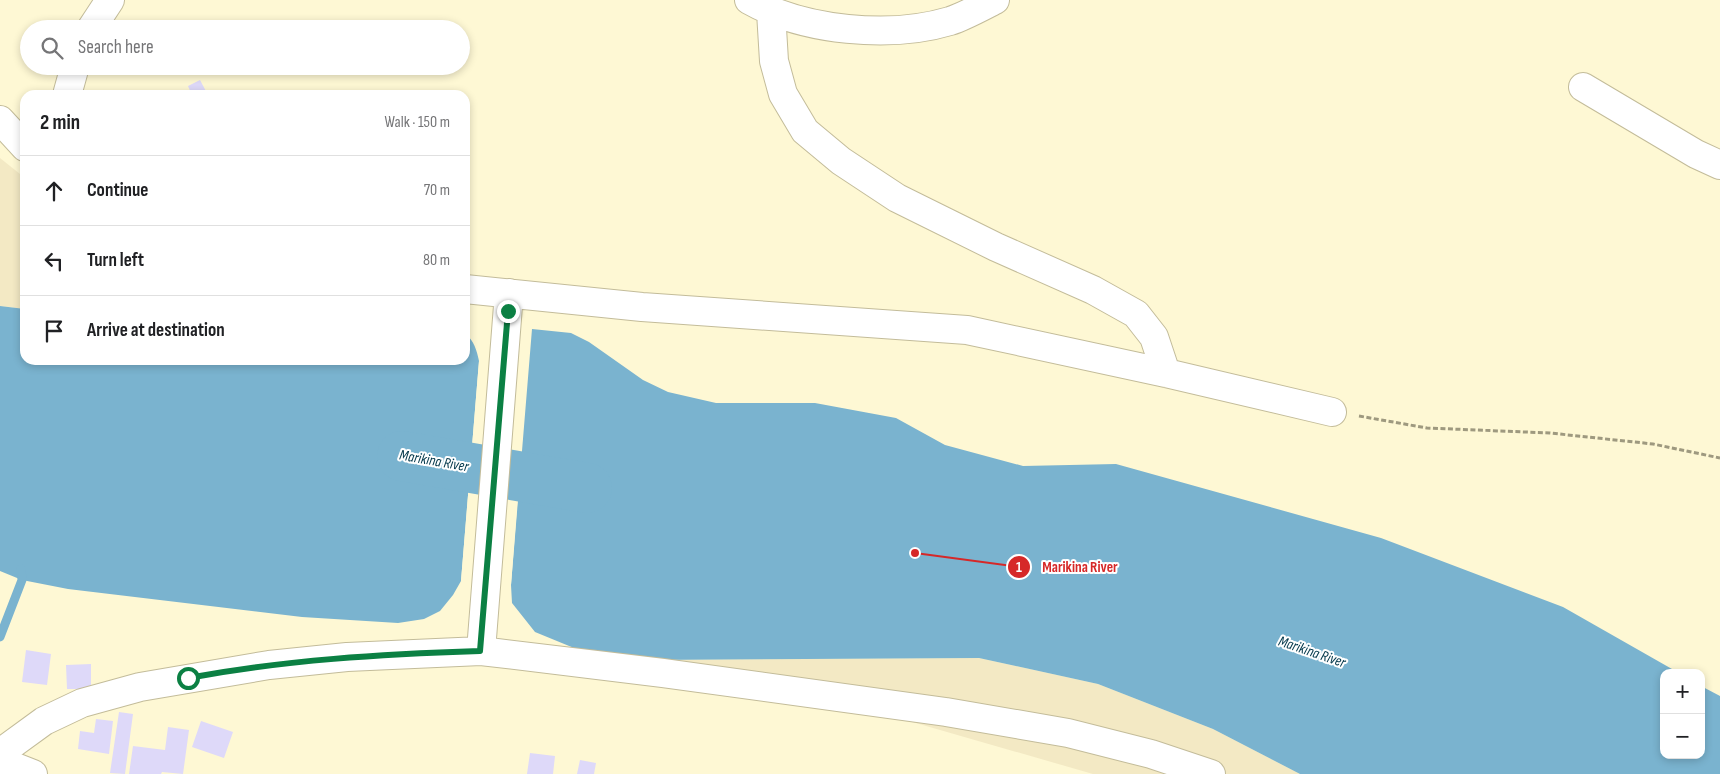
<!DOCTYPE html>
<meta charset="utf-8">
<style>
body{margin:0;font-family:"Sofia Sans Condensed",sans-serif;background:#f6f6f6;color:#202124}
.controls{position:absolute;right:15px;bottom:15px;display:grid;overflow:hidden;border-radius:10px;box-shadow:0 2px 8px #0003}
.controls button{width:45px;height:45px;display:grid;place-items:center;padding:0;border:0;border-bottom:1px solid #e0e0e0;background:#fff;color:#202124;font:25px sans-serif}
.stop{position:absolute;width:15px;height:15px;margin:-11px;border:4px solid #0b8043;border-radius:50%;background:#fff}
.stop.end{background:#0b8043;border-color:#fff;box-shadow:0 1px 5px #0008}
.list{margin:0;padding:0;list-style:none}
h2{display:flex;justify-content:space-between;align-items:center;height:65px;margin:0;padding:0 20px;font-size:21px}
h2 small{font-size:16px;font-weight:400;color:#757577}
.list li{display:grid;grid-template-columns:32px 1fr auto;gap:15px;align-items:center;box-sizing:border-box;height:70px;padding:0 20px;border-top:1px solid #e0e0e0}
.list b{display:block;font-size:19px;white-space:nowrap}
.list em{font-size:16px;font-style:normal;color:#757577}
.icon{flex:none;width:28px;height:28px;fill:none;stroke:currentColor;stroke-width:2;stroke-linecap:round;stroke-linejoin:round}
.map{position:relative;flex:none;width:1720px;height:774px;overflow:hidden}
.search{position:absolute;background:#fff;box-shadow:0 2px 8px #0003;left:20px;top:20px;width:450px;height:55px;display:flex;align-items:center;gap:12px;box-sizing:border-box;padding:0 18px;border-radius:28px;color:#757577;font-size:19px}
.panel{position:absolute;background:#fff;box-shadow:0 2px 8px #0003;left:20px;top:90px;width:450px;height:275px;border-radius:15px}
.map>svg:first-child{display:block}
.sand{fill:#f3e9c4}
.water{fill:#7ab3cf}
.pier{fill:#fef8d4}
.lines{fill:none;stroke-linecap:round;stroke-linejoin:round}
.stream{stroke:#7ab3cf;stroke-width:9}
.river{stroke:#7ab3cf;stroke-width:50}
.building{fill:#ded9f9}
.minor-casing{stroke:#c3bc9a;stroke-width:30}
.path{stroke:#9e997f;stroke-width:3;stroke-dasharray:5 2.5;stroke-linecap:butt}
.minor{stroke:#fff;stroke-width:28}
.route{stroke:#0b8043;stroke-width:6}
.labels{text-anchor:middle;dominant-baseline:central;stroke-width:4;stroke-linejoin:round;paint-order:stroke}
.water-label{font-size:15px;font-style:italic;fill:#02374a;stroke:#fff}
.leader{fill:none;stroke:#d62828;stroke-width:2}
.callout-dot{fill:#d62828;stroke:#fff;stroke-width:2}
.mark-label{font-size:15px;text-anchor:middle;font-weight:bold;fill:#fff}
.callout-label{font-size:15px;text-anchor:middle;font-weight:bold;fill:#d62828;stroke:#fff;stroke-width:4;stroke-linejoin:round;paint-order:stroke}
</style>
<div class="map">
<svg width="1720" height="774" viewBox="0 0 1720 774">
<rect width="100%" height="100%" fill="#fef8d4"/>
<path class="sand" d="M0,158l25,20v131l-25,-3z
M979,658l119,26 115,45 87,45h-207l-295,-85 -154,-29z"/>
<path class="water" d="M0,306l25,3v51h440v-26c9,6 12,17 14,27l-18,220 -8,14 -13,16 -16,8 -26,4 -96,-6 -234,-28 -46,-9 -22,-9z
M532,329l39,4 18,9 54,38 25,12 48,11h99l81,15 49,27 78,21 93,-2 265,74 182,69 116,66h-15v82h37v-69l19,10v78h-420l-87,-45 -115,-45 -119,-26 -335,2 -70,-12 -39,-16 -23,-29 -1,-18z"/>
<path class="pier" d="M479,361h3l-18,220h-3z
M526,365h2l-17,220h-3z"/>
<g class="lines">
<path class="stream" d="M0,637l22,-57 -1,-11"/>
<path class="river" d="M402,456l185,32"/>
</g>
<path class="building" d="M200,80l8,15h-16l-4,-9z
M26,650l25,4 -4,31 -25,-3z
M91,664v25h-24l-1,-24z
M119,712l14,2 -8,60 -15,-1z
M96,719l17,2 -4,33 -31,-5 2,-18 14,2z
M201,721l32,11 -9,26 -32,-11z
M168,727l21,3 -6,44 -21,-2 -1,2h-32l4,-28 32,4z
M530,753l25,3 -2,18h-26z
M580,760l16,3 -2,11h-17z"/>
<g class="lines">
<g class="minor-casing">
<path id="minor" d="M749,0c55,31 141,39 201,21 15,-5 31,-14 45,-21
M771,12l3,49 9,33 22,37 36,30 56,37 99,49 97,43 43,24 18,23 12,36
M91,29l19,-29
M1583,87l113,67 24,11
M67,95l8,-29
M0,120l25,27
M465,289l177,18 325,23 199,43 166,39
M481,651l28,-358
M0,753l44,-32 38,-18 58,-16 129,-22 78,-8 134,-6 182,22 283,39 122,21 83,21 60,20
M0,761l33,13"/>
</g>
<path class="path" d="M1359,416l68,12 123,5 103,11 67,14"/>
<use href="#minor" class="minor"/>
</g>
<g class="lines">
<path class="route" d="M188,678c97,-18 194,-24 292,-27l28,-340"/>
</g>
<g class="labels">
<g class="water-label">
<text transform="translate(434 461) rotate(10)">Marikina River</text>
<text transform="translate(1312 652) rotate(19)">Marikina River</text>
</g>
</g>
<path class="leader" d="M915 553L1019 567"/>
<g class="callout-dot">
<circle cx="915" cy="553" r="5"/>
<circle cx="1019" cy="567" r="12"/>
</g>
<g class="mark-label">
<text x="1019" y="572">1</text>
</g>
<g class="callout-label">
<text x="1080" y="572">Marikina River</text>
</g>
</svg>
<div class="controls">
<button>+</button>
<button>−</button>
</div>
<div class="stop" style="left:188px;top:678px"></div>
<div class="stop end" style="left:508px;top:311px"></div>
<div class="search"><svg class="icon" aria-label="search" viewBox="0 0 24 24"><circle cx="10" cy="10" r="6"/><path d="M15 15l6 6"/></svg>Search here</div>
<section class="panel">
<h2>2 min<small>Walk · 150 m</small></h2>
<ul class="list">
<li><svg class="icon" aria-label="ahead" viewBox="0 0 24 24"><path d="M12 20V5M6 11l6-6 6 6"/></svg><div><b>Continue</b></div><em>70 m</em></li>
<li><svg class="icon" aria-label="left" viewBox="0 0 24 24"><path d="M17 20v-9H6M10 6l-5 5 5 5"/></svg><div><b>Turn left</b></div><em>80 m</em></li>
<li><svg class="icon" aria-label="arrive" viewBox="0 0 24 24"><path d="M6 21V4h12l-3 4 3 4H6"/></svg><div><b>Arrive at destination</b></div></li>
</ul>
</section>
</div>
